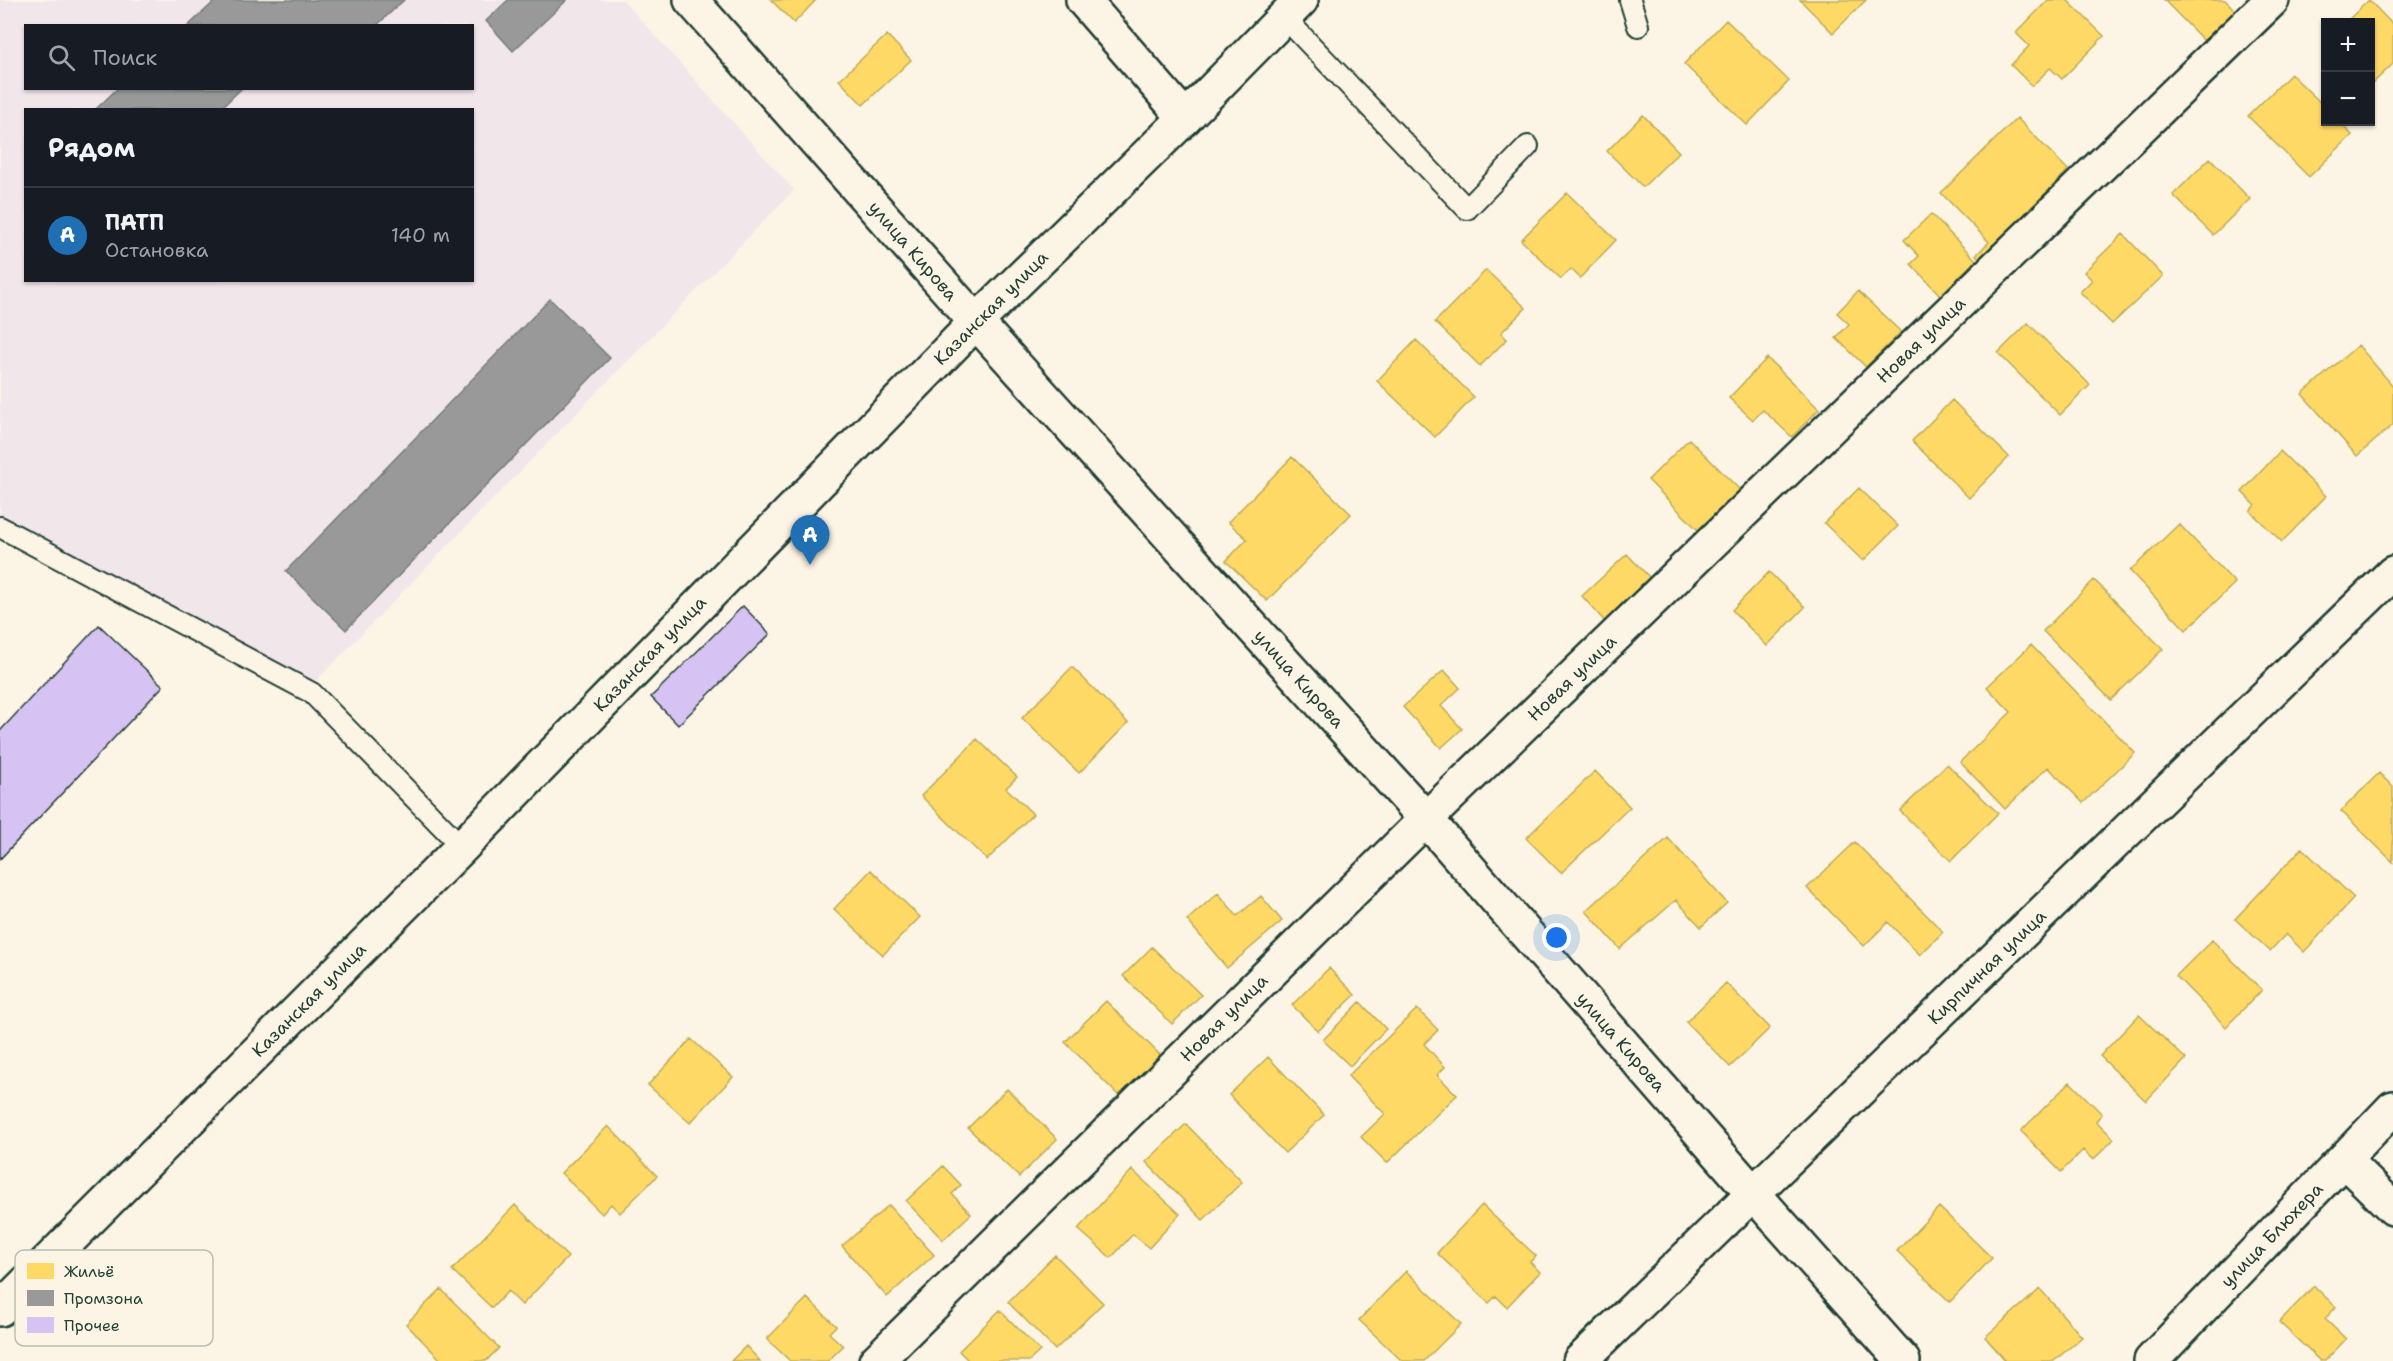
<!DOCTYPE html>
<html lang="ru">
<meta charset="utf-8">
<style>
body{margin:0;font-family:"Shantell Sans",sans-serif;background:#20242c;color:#f1f3f6}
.controls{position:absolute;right:18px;top:18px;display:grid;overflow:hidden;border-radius:0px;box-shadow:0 2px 4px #0004}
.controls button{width:54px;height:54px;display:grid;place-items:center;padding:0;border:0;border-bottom:2px solid #363941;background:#171b24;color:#f1f3f6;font:30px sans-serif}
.you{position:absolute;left:1557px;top:938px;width:21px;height:21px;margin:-15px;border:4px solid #fff;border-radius:50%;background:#1a73e8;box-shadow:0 0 0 9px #1a73e833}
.badge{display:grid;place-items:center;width:39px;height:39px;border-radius:50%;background:#1f6fb2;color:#fff;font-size:20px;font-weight:700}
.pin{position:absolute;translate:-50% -50px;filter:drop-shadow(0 2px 3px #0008)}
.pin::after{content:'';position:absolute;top:32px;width:21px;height:18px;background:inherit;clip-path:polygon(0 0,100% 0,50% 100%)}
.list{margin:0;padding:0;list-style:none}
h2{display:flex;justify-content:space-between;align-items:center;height:78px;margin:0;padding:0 24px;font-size:26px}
h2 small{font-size:20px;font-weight:400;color:#9ea1a6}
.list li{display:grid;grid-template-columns:39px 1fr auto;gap:18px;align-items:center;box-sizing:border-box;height:96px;padding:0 24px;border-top:2px solid #363941}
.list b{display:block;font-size:22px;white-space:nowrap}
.list p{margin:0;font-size:20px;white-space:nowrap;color:#9ea1a6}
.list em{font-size:20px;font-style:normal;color:#9ea1a6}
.icon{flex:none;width:33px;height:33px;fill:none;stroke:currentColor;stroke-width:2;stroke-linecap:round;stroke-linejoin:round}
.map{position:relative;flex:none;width:2393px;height:1361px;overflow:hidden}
.search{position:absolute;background:#171b24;box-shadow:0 2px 4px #0004;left:24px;top:24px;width:450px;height:66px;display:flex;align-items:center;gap:15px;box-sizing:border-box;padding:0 21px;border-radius:0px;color:#9ea1a6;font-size:22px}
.panel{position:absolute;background:#171b24;box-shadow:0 2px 4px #0004;left:24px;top:108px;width:450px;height:174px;border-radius:0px}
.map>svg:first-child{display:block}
.built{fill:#f1e6ea;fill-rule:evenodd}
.homes{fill:#ffd966;stroke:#bcaa57;stroke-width:1.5}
.industry{fill:#999;stroke:#747d7b;stroke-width:1.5}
.building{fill:#d6c3f4;stroke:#1f3d34;stroke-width:1.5}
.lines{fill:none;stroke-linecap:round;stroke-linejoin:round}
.service-casing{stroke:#1f3d34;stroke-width:24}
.minor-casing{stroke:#1f3d34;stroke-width:38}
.tertiary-casing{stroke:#1f3d34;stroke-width:38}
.service{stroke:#fcf5e5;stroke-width:20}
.minor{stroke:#fcf5e5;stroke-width:33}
.tertiary{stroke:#fcf5e5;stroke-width:33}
.labels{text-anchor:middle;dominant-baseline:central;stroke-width:6;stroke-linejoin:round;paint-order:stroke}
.street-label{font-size:18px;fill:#1f3d34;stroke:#fcf5e5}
.key{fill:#fcf5e5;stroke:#babeb0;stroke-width:1.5}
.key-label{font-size:16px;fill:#1f3d34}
</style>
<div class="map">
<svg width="2393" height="1361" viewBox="0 0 2393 1361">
<rect width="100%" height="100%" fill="#fcf5e5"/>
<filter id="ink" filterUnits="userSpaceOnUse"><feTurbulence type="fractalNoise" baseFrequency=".0167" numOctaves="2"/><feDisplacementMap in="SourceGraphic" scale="12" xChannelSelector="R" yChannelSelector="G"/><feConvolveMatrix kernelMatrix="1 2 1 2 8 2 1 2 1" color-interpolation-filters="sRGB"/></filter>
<g filter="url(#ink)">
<path class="built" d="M0,0h623l171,190 -481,494 -313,-169zM26,26h446v62h-446zM26,110h446v170h-446z"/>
<path class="homes" d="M771,0h45l-22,23z
M1800,0h66l-33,33z
M2048,0h19l37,36 -42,43 -12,-11 -18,18 -21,-21 18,-19 -13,-13z
M2164,0h61l12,12 -31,31z
M2369,0l24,25v39l-20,19 -3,-2v-59h-24z
M1726,20l63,61 -42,44 -63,-61z
M887,35l24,25 -48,45 -24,-25z
M2291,74l35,34v14h13l13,13 -43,42 -61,-61z
M1643,115l36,37 -36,35 -36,-36z
M2017,118l51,52 -31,32 12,11 -58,58 -15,-16 13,-13 -48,-49z
M2210,158l40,41 -37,36 -40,-40z
M1567,193l49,47 -36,38 -9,-9 -10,10 -40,-39z
M1931,214l45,46 -36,35 -29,-31 8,-8 -15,-16z
M2123,234l40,42 -51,48 -32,-32 12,-12 -8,-8z
M1486,270l40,38 -25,25 6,6 -27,27 -45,-44z
M1858,291l43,41 -35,35 -30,-29 13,-14 -12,-11z
M2028,323l62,62 -30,30 -62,-62z
M1416,340l58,57 -39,40 -58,-56z
M2358,345l35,41v39l-36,31 -55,-62z
M1767,358l52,51 -27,28 -29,-27 -10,10 -24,-22z
M1952,400l57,57 -40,41 -57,-57z
M1689,439l51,51 -41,41 -51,-51z
M2280,451l46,45 -44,46 -32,-31 5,-6 -13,-13z
M1292,457l59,57 -84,87 -41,-40 21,-22 -19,-17z
M1859,488l39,38 -35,35 -39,-38z
M2179,524l56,59 -49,47 -56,-59z
M1627,554l26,27 -46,43 -25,-28z
M1769,572l36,35 -38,39 -35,-36z
M2094,580l69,69 -52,51 -68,-69z
M2031,645l104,108 -52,50 -35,-36 -43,42 -45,-47 51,-50 -24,-25z
M1072,667l56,56 -49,50 -57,-55z
M1444,670l16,18 -19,18 21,23 -21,19 -38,-41z
M977,739l40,38 -11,11 27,26 -46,46 -66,-64z
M1947,764l51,49 -47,48 -51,-50z
M1595,771l35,36 -69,66 -35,-35z
M2379,773l14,14v75l-52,-51z
M1668,838l59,65 -26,24 -25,-27 -56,49 -34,-38z
M1855,842l88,90 -23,23 -32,-33 -24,24 -57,-58z
M2302,848l52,50 -50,54 -18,-18 -16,17 -35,-32z
M871,870l49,47 -37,38 -49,-46z
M1218,893l19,23 24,-20 21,25 -55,47 -40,-48z
M2212,940l50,50 -36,37 -50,-51z
M1152,947l49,48 -29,29 -49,-48z
M1329,968l26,27 -37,36 -26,-26z
M1726,983l44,45 -40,39 -44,-45z
M1106,1001l55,55 -41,41 -55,-55z
M1360,1002l26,27 -36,37 -27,-26z
M1417,1009l21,21 -14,14 21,23 -8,8 20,20 -70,68 -26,-26 24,-23 -37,-38z
M2139,1015l47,44 -40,42 -46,-45z
M691,1039l42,38 -43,46 -42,-38z
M1268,1057l56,58 -39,38 -56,-58z
M2070,1082l32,32 -6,7 18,18 -21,21 -10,-10 -22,22 -40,-41z
M1007,1089l50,50 -38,38 -51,-49z
M1186,1124l56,58 -39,38 -57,-58z
M608,1126l49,50 -37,37 -9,-9 -9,10 -41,-41z
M943,1166l18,19 -9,9 19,20 -28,26 -37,-39z
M1132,1170l48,44 -31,34 -16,-14 -22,24 -33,-29z
M515,1205l53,52 -46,48 -14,-14 -16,17 -40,-38z
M889,1205l45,50 -47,42 -45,-51z
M1482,1205l54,51 -6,6 10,10 -33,35 -11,-11 -7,7 -52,-50z
M1939,1207l53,51 -42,44 -53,-51z
M1055,1255l48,48 -48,47 -47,-48z
M1406,1271l55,53 -37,37h-22l-43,-41z
M2314,1286l22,21 -11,12 21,20 -21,22h-5l-41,-39z
M441,1289l58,59 -13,13h-44l-36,-37z
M2040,1289l42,48 -28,24h-48l-21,-24z
M807,1298l29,28 -7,7 14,13 -15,15h-38l-23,-22z
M1000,1310l40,41 -11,10h-60l-10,-10z
M746,1346l14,15h-29z"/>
<path class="industry" d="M216,0h188l-28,26h-188z
M508,0h59l-54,51 -27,-30z
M118,88h124l-23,22h-124z
M550,299l60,59 -264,272 -60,-59z"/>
<path class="building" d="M743,606l27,28 -92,91 -27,-28z
M99,625l64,61 -163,173v-128z"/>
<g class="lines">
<g class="service-casing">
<path id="service" d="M1630,0l8,26
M1284,17l183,192 61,-63
M0,527l312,166 150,154"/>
</g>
<g class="minor-casing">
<path id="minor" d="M691,0l285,322 450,497 327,374 150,168
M1083,0l102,118
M2344,1160l49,48
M876,1361l550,-542 846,-819
M1580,1361l813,-788
M2151,1361l242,-253"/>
</g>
<g class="tertiary-casing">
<path id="tertiary" d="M0,1309l462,-462 514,-525 209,-204 116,-118"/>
</g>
<use href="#service" class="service"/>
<use href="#minor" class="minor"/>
<use href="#tertiary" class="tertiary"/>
</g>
</g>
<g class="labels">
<g class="street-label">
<text transform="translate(913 251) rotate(49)">улица Кирова</text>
<text transform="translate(991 308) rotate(-45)">Казанская улица</text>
<text transform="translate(1921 340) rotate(-44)">Новая улица</text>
<text transform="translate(650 654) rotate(-46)">Казанская улица</text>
<text transform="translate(1572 678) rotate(-44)">Новая улица</text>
<text transform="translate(1299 679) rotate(48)">улица Кирова</text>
<text transform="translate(1987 967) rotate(-44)">Кирпичная улица</text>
<text transform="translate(309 1000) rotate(-45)">Казанская улица</text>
<text transform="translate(1224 1018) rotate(-45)">Новая улица</text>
<text transform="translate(1621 1042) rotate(49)">улица Кирова</text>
<text transform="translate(2272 1235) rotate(-46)">улица Блюхера</text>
</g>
</g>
<rect x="15" y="1250" width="198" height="96" rx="9" class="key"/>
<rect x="27" y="1263" width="27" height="16" fill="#ffd966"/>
<rect x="27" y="1290" width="27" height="16" fill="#999"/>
<rect x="27" y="1317" width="27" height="16" fill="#d6c3f4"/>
<g class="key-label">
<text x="64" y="1277">Жильё</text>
<text x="64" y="1304">Промзона</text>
<text x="64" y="1331">Прочее</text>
</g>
</svg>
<div class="controls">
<button>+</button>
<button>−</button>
</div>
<div class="you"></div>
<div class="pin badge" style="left:810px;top:565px">A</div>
<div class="search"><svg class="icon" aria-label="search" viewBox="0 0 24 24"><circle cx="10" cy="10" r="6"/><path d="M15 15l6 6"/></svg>Поиск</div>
<section class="panel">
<h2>Рядом<small></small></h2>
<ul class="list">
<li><span class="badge">A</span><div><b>ПАТП</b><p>Остановка</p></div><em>140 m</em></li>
</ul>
</section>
</div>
